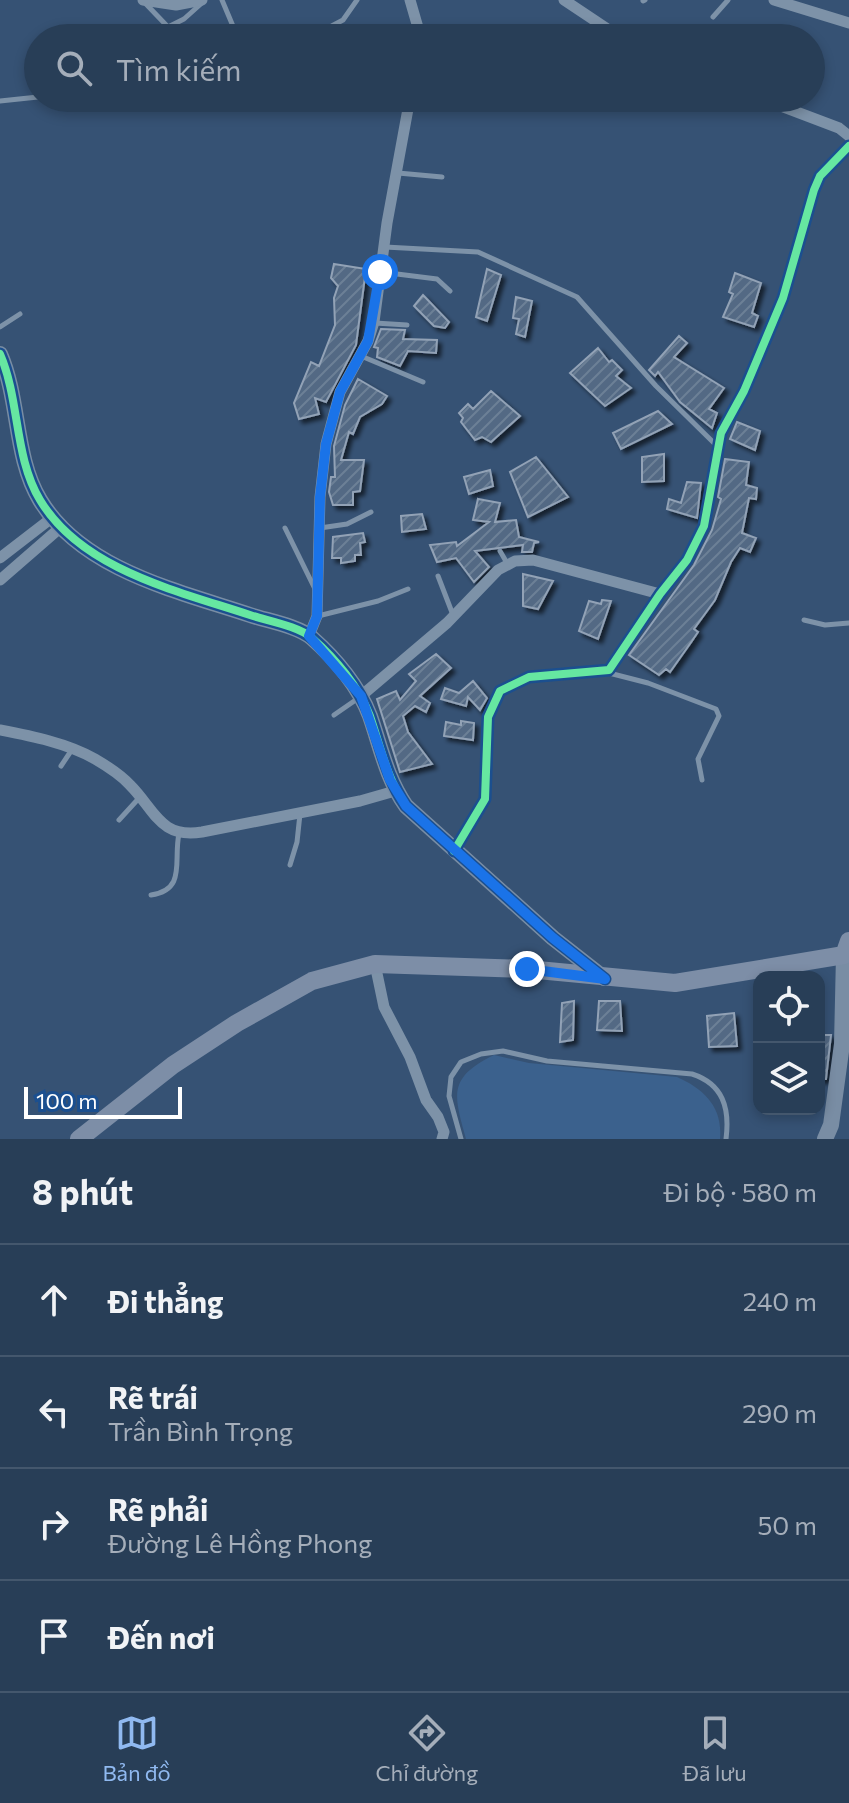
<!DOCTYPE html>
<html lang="vi">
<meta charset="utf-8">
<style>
body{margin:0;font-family:Commissioner,sans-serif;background:#30455d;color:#f1f3f6}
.controls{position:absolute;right:24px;bottom:24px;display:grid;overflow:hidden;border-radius:16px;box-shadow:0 4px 12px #0003}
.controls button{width:72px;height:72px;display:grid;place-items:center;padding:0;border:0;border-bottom:2px solid #44576d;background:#283e57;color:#f1f3f6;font:40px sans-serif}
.scale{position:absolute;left:24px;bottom:20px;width:158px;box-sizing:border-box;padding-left:8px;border:4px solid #fff;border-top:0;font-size:22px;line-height:28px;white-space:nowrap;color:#fff;-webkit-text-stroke:6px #1b4f8f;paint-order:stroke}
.stop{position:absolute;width:24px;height:24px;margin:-18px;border:6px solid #1a73e8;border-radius:50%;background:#fff}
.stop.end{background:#1a73e8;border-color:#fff;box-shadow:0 2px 8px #0008}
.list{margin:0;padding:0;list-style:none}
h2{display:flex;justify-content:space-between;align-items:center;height:104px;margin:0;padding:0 32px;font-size:34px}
h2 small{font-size:26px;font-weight:400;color:#a5aeba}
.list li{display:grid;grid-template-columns:52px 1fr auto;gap:24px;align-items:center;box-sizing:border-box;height:112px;padding:0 32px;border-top:2px solid #44576d}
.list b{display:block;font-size:30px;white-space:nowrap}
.list p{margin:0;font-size:26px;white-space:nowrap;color:#a5aeba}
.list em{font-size:26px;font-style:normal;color:#a5aeba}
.icon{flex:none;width:44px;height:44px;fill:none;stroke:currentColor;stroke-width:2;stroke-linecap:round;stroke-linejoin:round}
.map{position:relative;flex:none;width:849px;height:1139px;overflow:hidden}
.search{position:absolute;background:#283e57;box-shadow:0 4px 12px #0003;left:24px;right:24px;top:24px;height:88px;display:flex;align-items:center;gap:20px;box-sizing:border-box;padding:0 28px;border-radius:44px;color:#a5aeba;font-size:30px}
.sheet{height:552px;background:#283e57}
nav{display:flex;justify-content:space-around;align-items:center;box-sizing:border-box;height:112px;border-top:2px solid #44576d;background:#283e57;font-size:22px;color:#a5aeba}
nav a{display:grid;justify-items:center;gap:4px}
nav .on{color:#90b9f0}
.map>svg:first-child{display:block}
.water{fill:#3b618d}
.building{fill:url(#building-hatch);stroke:#92a2b6;stroke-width:2;filter:url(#shadow)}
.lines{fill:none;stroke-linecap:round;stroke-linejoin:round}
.lane{stroke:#7d92a8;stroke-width:5}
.street{stroke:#7d92a8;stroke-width:11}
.secondary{stroke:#798da4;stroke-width:16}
.primary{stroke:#7d8ea7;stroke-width:18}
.cycleway-casing{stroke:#1b4f8f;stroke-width:13}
.cycleway{stroke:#66e7a1;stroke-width:8}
.route{stroke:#1a73e8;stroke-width:10}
</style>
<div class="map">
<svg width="849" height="1139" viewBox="0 0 849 1139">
<defs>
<pattern id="building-hatch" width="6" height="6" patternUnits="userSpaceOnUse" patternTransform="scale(2)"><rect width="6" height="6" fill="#526984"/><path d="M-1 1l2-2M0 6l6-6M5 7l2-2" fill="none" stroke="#6c8096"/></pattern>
<filter id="shadow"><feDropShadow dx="4" dy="4" stdDeviation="2" flood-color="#0009"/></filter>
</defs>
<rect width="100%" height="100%" fill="#365274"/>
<path class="water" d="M494,1055l35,8 148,14c27,12 46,30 43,62h-254c-12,-44 -19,-61 28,-84z"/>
<path class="building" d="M334,264l32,5 -10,76 -30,57 -11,-4 4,16 -20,5 -5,-16 17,-41 8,4 16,-41 -1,-27 4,-12 -7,-8z
M487,269l14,6 -14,46 -11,-4z
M735,273l26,10 -9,30 6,3 -4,11 -31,-10 10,-23 -4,-2z
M423,295l26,27 -4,6 -11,-2 -20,-20z
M516,297l16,4 -7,36 -9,-3 3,-15 -6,-1z
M381,329l24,1 -2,9 34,1 -1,13 -28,-2 -8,15 -23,-9 1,-9 -4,-1z
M679,336l8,7 -13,14 50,31 -15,21 8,4 -5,15 -32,-26 -22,-30 -3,4 -6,-6z
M598,348l11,14 3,-2 10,10 -6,6 15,12 -26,18 -35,-33z
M358,379l29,17 -5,8 -22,13 -7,17 -4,-2 -8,28h23l-4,31 -7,1v13h-20l-4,-13 2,-15h4l-1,-31 11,-41z
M491,391l29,25 -29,26 -9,-5 -7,3 -14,-18 2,-4 -4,-5 9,-9 5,5z
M658,411l14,13 -51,25 -8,-16z
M737,422l23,9 -5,19 -25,-11z
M664,454v27l-22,1v-25z
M536,457l32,40 -40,20 -18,-45z
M725,459l24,3 -3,23 11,3 -1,11 -7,-1 -7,35 14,5 -6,14 -10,-4 -9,14 -16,38 -21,29 4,3 -6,9 -22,31 -4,-3 -7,6 -30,-20 65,-90 18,-35 9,-31 -3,-2z
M490,470l3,16 -24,8 -5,-17z
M687,482l14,1 -4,35 -30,-9 2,-10 12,4z
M478,499l22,4 -5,19 21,-2 3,17 20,5 -5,1 -2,9h-10l1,-7 -48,6 14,16 -15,15 -18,-24 -19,4 -7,-17 26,-3 1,4 32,-24 -16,-2z
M422,514l4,15 -24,3 -1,-16z
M363,533l2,9 -5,1 1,12h-6v6l-14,2v-5h-9l1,-21z
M523,574l30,7 -15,28 -15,-3z
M602,600l9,1 -13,38 -19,-8 10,-30 12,3z
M436,654l15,14 -31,28 10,7 -4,9 -11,-6 -12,10 5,16 24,32 -32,8 -23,-73 19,-8 4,9 16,-19 -7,-7z
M473,681l14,17 -7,12 -12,-13 -2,9 -25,-7 4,-11 14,5z
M461,721l13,2 -1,17 -29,-4 2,-14 15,3z
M574,1001l-1,39 -13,2 2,-39z
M599,1001h21l2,30 -25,-1z
M734,1013l3,33 -28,1 -2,-31z
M819,1035h12l-5,44h-7z"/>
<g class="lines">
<path class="lane" d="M222,0l16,38
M643,1l2,-1
M146,4l22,23 5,11
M713,17l15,-17
M168,27l16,-8 19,-17
M309,38l34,-18 14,-20
M149,98h20
M0,101l38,-4
M398,173l44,4
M385,247l93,5 99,45 79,89 60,59
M381,272l56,7 13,12
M375,323l32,2
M0,327l20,-13
M361,356l62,26
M285,528l30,61
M320,528l27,-4 24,-12
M500,551l7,12
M438,576l15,39
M318,616l60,-15 30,-12
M804,620l21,5 24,-2
M609,673l39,10 68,26 3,7 -21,43 4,21
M334,715l26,-18
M61,766l10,-15
M119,820l21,-23
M290,865l7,-23 3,-28
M151,895c36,-5 22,-35 28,-61
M461,1139l-12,-43 2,-19 10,-15 20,-8 22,-3 44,10 145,13c31,10 38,34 34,65"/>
<path class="street" d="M143,0l33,5 26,-5
M410,0l11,38
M564,0l57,38
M774,0l75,23
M760,98l79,30 10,8
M0,558l53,-41
M0,580l61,-53
M309,636l8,-20 3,-119 6,-53 14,-52 28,-51 6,-19 13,-99 23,-125
M361,696l86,-73 51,-53 17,-9 18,-1 127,34
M0,730c31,6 67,13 95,29 12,7 25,15 35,26 25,25 30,54 72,47l158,-31 35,-10
M454,851l31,-52 3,-82 12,-26 29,-14 80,-7 51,-76 27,-34 17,-34 17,-93 23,-42 39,-93 31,-108 6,-14 29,-30
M375,964l9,43 26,50 16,43 12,17 6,15 -2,7"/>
<path class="secondary" d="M0,354c20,46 14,103 40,146 42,70 138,91 210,115 18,6 48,11 62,23 24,21 47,49 58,78 11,32 17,63 36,90l147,132 51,40
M825,1139l6,-14 11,-81 2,-89 5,-1"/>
<path class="primary" d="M79,1139l94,-74 64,-42 75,-42 63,-17 152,5 148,14 169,-28 5,-14"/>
<g class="cycleway-casing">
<path id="cycleway" d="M0,354c20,46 14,103 40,146 42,70 138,91 210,115 18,6 48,11 62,23 24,21 47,49 58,78 11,32 17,63 36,90l147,132 52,41
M454,851l31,-52 3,-82 12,-26 29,-14 80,-7 51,-76 27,-34 17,-34 17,-93 23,-42 39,-93 31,-108 6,-14 29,-30"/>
</g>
<use href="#cycleway" class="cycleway"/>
</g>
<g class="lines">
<path class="route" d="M380,272l-12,69 -28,51 -14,52 -6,53 -3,119 -8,20 52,60 29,84 16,26 147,132 52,41 -78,-10"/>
</g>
</svg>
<div class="controls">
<button><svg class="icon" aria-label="locate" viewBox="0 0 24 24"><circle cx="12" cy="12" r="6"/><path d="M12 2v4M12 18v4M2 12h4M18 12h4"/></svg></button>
<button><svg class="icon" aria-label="layers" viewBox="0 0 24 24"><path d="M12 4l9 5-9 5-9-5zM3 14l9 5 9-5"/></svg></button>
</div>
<div class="scale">100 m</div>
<div class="stop" style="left:380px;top:272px"></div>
<div class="stop end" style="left:527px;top:969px"></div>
<div class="search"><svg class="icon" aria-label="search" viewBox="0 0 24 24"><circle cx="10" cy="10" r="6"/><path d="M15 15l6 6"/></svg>Tìm kiếm</div>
</div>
<section class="sheet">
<h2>8 phút<small>Đi bộ · 580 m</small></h2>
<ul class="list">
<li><svg class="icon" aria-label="ahead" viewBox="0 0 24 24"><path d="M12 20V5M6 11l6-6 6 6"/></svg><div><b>Đi thẳng</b></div><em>240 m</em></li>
<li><svg class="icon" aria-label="left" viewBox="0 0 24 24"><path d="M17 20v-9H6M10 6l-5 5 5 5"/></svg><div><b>Rẽ trái</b><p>Trần Bình Trọng</p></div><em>290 m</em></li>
<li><svg class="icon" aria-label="right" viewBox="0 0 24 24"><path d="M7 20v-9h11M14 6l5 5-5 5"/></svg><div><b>Rẽ phải</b><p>Đường Lê Hồng Phong</p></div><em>50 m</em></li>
<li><svg class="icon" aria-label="arrive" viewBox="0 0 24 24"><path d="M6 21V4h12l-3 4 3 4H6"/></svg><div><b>Đến nơi</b></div></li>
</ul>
</section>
<nav>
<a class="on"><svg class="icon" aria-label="map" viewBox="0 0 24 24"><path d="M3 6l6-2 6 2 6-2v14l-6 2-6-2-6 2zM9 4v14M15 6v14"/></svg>Bản đồ</a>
<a><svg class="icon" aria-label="directions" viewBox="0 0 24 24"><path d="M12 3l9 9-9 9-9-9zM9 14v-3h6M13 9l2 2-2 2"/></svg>Chỉ đường</a>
<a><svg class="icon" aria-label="saved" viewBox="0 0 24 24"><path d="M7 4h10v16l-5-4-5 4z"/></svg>Đã lưu</a>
</nav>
